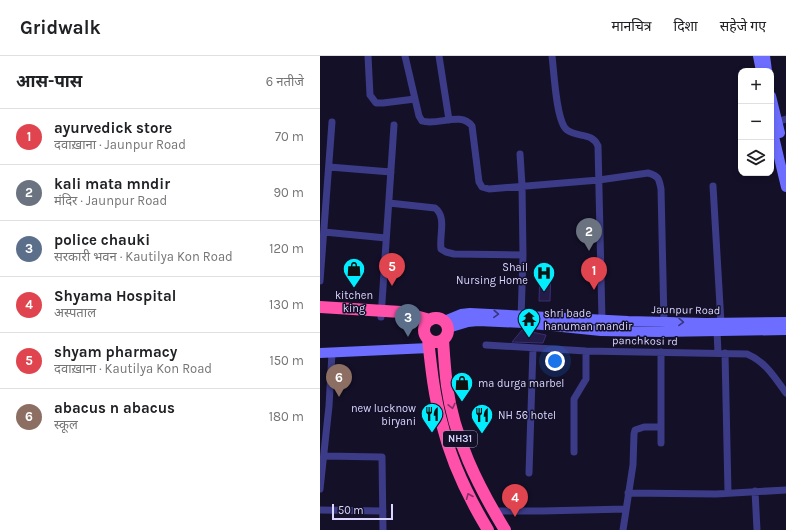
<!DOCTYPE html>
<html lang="hi">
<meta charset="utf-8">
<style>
body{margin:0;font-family:Karla,"Noto Sans Devanagari",sans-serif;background:#f6f6f6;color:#202124}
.controls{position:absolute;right:12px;top:12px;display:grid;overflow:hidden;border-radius:8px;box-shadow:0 2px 6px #0003}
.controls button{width:36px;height:36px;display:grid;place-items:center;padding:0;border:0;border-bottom:1px solid #e0e0e0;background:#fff;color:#202124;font:20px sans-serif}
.scale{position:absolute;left:12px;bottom:10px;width:61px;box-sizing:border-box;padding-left:4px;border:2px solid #dad6ff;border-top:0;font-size:11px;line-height:14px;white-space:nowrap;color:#dad6ff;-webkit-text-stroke:3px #131028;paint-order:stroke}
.you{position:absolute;left:235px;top:305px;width:14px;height:14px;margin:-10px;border:3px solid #fff;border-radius:50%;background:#1a73e8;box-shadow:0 0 0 6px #1a73e833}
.badge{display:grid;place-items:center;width:26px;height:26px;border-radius:50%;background:#7c3aed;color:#fff;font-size:13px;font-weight:700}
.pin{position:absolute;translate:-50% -33px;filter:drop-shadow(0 1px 2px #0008)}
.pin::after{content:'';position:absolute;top:21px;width:14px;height:12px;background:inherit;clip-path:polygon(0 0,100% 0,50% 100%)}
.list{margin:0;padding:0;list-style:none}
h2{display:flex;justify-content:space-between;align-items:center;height:52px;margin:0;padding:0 16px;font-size:17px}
h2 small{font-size:13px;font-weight:400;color:#757577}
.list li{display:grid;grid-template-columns:26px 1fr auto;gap:12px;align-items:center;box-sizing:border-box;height:56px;padding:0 16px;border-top:1px solid #e0e0e0}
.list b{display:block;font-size:15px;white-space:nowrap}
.list p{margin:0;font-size:13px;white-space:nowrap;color:#757577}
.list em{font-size:13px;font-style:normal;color:#757577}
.icon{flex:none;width:22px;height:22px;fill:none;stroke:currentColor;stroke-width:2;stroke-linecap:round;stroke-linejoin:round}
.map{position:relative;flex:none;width:466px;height:474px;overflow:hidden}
header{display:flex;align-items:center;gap:24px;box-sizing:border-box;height:56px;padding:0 20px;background:#fff;border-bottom:1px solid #e0e0e0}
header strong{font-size:19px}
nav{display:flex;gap:22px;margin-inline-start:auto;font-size:14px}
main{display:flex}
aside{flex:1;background:#fff}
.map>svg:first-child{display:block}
.building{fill:#231c49;stroke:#392e75}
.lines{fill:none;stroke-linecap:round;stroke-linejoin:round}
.street{stroke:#3b3b87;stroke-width:7}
.secondary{stroke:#6d6eff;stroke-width:10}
.highway{stroke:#ff51aa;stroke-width:12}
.oneway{stroke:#37367e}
.oneway2{stroke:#893069}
.labels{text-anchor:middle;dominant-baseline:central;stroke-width:3;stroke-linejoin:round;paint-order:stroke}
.shield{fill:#131028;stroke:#9e9bbe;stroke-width:1}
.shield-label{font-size:10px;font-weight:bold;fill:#dad6ff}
.poi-label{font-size:11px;fill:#dad6ff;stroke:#131028;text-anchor:start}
.street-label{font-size:11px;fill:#dad6ff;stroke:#131028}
</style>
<header>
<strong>Gridwalk</strong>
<nav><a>मानचित्र</a><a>दिशा</a><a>सहेजे गए</a></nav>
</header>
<main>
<aside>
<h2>आस-पास<small>6 नतीजे</small></h2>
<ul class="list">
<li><span class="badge" style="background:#e0444e">1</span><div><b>ayurvedick store</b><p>दवाख़ाना · Jaunpur Road</p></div><em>70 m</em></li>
<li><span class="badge" style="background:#6b7280">2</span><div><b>kali mata mndir</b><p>मंदिर · Jaunpur Road</p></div><em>90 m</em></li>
<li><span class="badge" style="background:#5c6f8a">3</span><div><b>police chauki</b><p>सरकारी भवन · Kautilya Kon Road</p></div><em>120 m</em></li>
<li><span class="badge" style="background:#e0444e">4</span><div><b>Shyama Hospital</b><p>अस्पताल</p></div><em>130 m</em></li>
<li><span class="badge" style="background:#e0444e">5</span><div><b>shyam pharmacy</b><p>दवाख़ाना · Kautilya Kon Road</p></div><em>150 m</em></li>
<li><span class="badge" style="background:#8d6e63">6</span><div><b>abacus n abacus</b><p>स्कूल</p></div><em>180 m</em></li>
</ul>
</aside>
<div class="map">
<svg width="466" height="474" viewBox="0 0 466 474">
<rect width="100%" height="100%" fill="#131028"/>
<path class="building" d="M220,213h11l-1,32h-11z
M202,274l24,5 -3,8 -31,-1z"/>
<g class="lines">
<path class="street" d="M48,0l2,39 6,8h7l32,-4
M85,0l14,60 3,5c16,5 39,-10 50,5l7,56 3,5 7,2 110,-9 49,-7c11,3 11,6 13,16l3,133
M119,0l10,64
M232,0c2,15 4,66 15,74 11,8 25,2 31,16l4,174
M453,67l13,-4
M200,98l2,31 1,70 -2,64
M9,111l62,5
M393,130l8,137
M69,147l46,5c12,9 4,27 6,41l5,3 8,2 69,1
M4,176l62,6
M0,225l12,-159
M61,261l13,-192
M397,275l1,22
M166,289l100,6 161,3c19,8 28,24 39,39
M341,296v91
M405,297l3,140
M254,396v-53l12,-20v-28
M4,400l58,1 1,73
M209,417l4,-125
M0,433l9,-83 3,-53
M435,435l2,39
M308,437l88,1 70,-4
M0,454l63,1
M173,455h49l84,-2
M303,474l10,-65 1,-31 1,-4 9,-3h17"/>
<path class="secondary" d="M438,0l3,15
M445,0l2,15
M451,40l9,37
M451,68l15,63
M124,265l17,-7 9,-1 158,8 78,2 80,-1
M128,272l20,-6 10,-1 45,2 78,8 59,1 126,-2
M0,297l109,-5"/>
<path class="highway" d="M0,251l81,5 29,8
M104 274a12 12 0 1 1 24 0a12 12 0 1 1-24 0Z
M108,283c3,28 6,57 14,85 9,37 26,73 46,106
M123,284c1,15 2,31 4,46 7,52 31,100 58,144"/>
</g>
<defs><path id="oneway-chevron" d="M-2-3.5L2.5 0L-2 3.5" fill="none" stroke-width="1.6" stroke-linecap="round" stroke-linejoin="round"/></defs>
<g class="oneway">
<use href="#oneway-chevron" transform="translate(176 258) rotate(3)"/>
<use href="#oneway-chevron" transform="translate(361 266) rotate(1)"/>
</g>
<g class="oneway2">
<use href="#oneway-chevron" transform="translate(132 350) rotate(77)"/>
<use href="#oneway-chevron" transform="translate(149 440) rotate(-113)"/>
</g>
<defs>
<g id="shop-pin" transform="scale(1.15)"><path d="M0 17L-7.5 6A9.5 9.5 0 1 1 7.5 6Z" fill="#02eeff" stroke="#131028"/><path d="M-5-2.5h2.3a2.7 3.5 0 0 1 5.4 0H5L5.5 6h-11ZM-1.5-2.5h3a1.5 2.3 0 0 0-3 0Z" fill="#111"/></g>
<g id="hospital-pin" transform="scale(1.15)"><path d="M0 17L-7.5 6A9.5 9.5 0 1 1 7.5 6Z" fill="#02eeff" stroke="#131028"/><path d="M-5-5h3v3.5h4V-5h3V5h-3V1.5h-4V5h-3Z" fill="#111"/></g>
<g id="temple-pin" transform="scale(1.15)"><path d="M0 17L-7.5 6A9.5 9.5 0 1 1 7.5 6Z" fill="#02eeff" stroke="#131028"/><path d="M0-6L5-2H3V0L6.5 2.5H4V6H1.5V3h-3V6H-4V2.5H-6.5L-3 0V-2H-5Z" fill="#111"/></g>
<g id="restaurant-pin" transform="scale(1.15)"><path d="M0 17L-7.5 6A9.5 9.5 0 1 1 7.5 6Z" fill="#02eeff" stroke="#131028"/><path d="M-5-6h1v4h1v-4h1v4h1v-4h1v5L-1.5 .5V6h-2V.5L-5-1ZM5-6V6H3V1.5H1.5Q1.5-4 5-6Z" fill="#111"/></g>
</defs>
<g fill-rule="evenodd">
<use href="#shop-pin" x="34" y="213"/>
<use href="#hospital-pin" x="224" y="217"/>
<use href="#temple-pin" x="209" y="263"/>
<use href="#shop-pin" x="142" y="327"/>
<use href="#restaurant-pin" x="112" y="358"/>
<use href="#restaurant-pin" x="162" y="359"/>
</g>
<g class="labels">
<rect class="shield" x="123" y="375" width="34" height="16" rx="3"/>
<g class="shield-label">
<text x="140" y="383">NH31</text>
</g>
<g class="poi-label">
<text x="208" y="211" text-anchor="end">Shail<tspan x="208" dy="13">Nursing Home</tspan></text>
<text x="34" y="239" text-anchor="middle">kitchen<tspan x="34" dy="13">king</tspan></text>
<text x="224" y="257">shri bade<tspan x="224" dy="13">hanuman mandir</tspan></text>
<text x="158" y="327">ma durga marbel</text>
<text x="96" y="352" text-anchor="end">new lucknow<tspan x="96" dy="13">biryani</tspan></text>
<text x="178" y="359">NH 56 hotel</text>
</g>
<g class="street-label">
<text transform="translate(366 254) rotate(1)">Jaunpur Road</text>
<text transform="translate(325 285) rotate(1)">panchkosi rd</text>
</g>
</g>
</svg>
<div class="controls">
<button>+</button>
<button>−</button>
<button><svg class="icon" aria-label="layers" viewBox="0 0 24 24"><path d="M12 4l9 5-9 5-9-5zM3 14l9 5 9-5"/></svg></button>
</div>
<div class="scale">50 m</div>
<div class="you"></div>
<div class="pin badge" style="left:274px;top:234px;background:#e0444e">1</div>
<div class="pin badge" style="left:269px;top:195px;background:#6b7280">2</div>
<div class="pin badge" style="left:88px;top:281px;background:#5c6f8a">3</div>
<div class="pin badge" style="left:195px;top:461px;background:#e0444e">4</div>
<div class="pin badge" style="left:72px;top:230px;background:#e0444e">5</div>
<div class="pin badge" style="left:19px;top:341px;background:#8d6e63">6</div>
</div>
</main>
